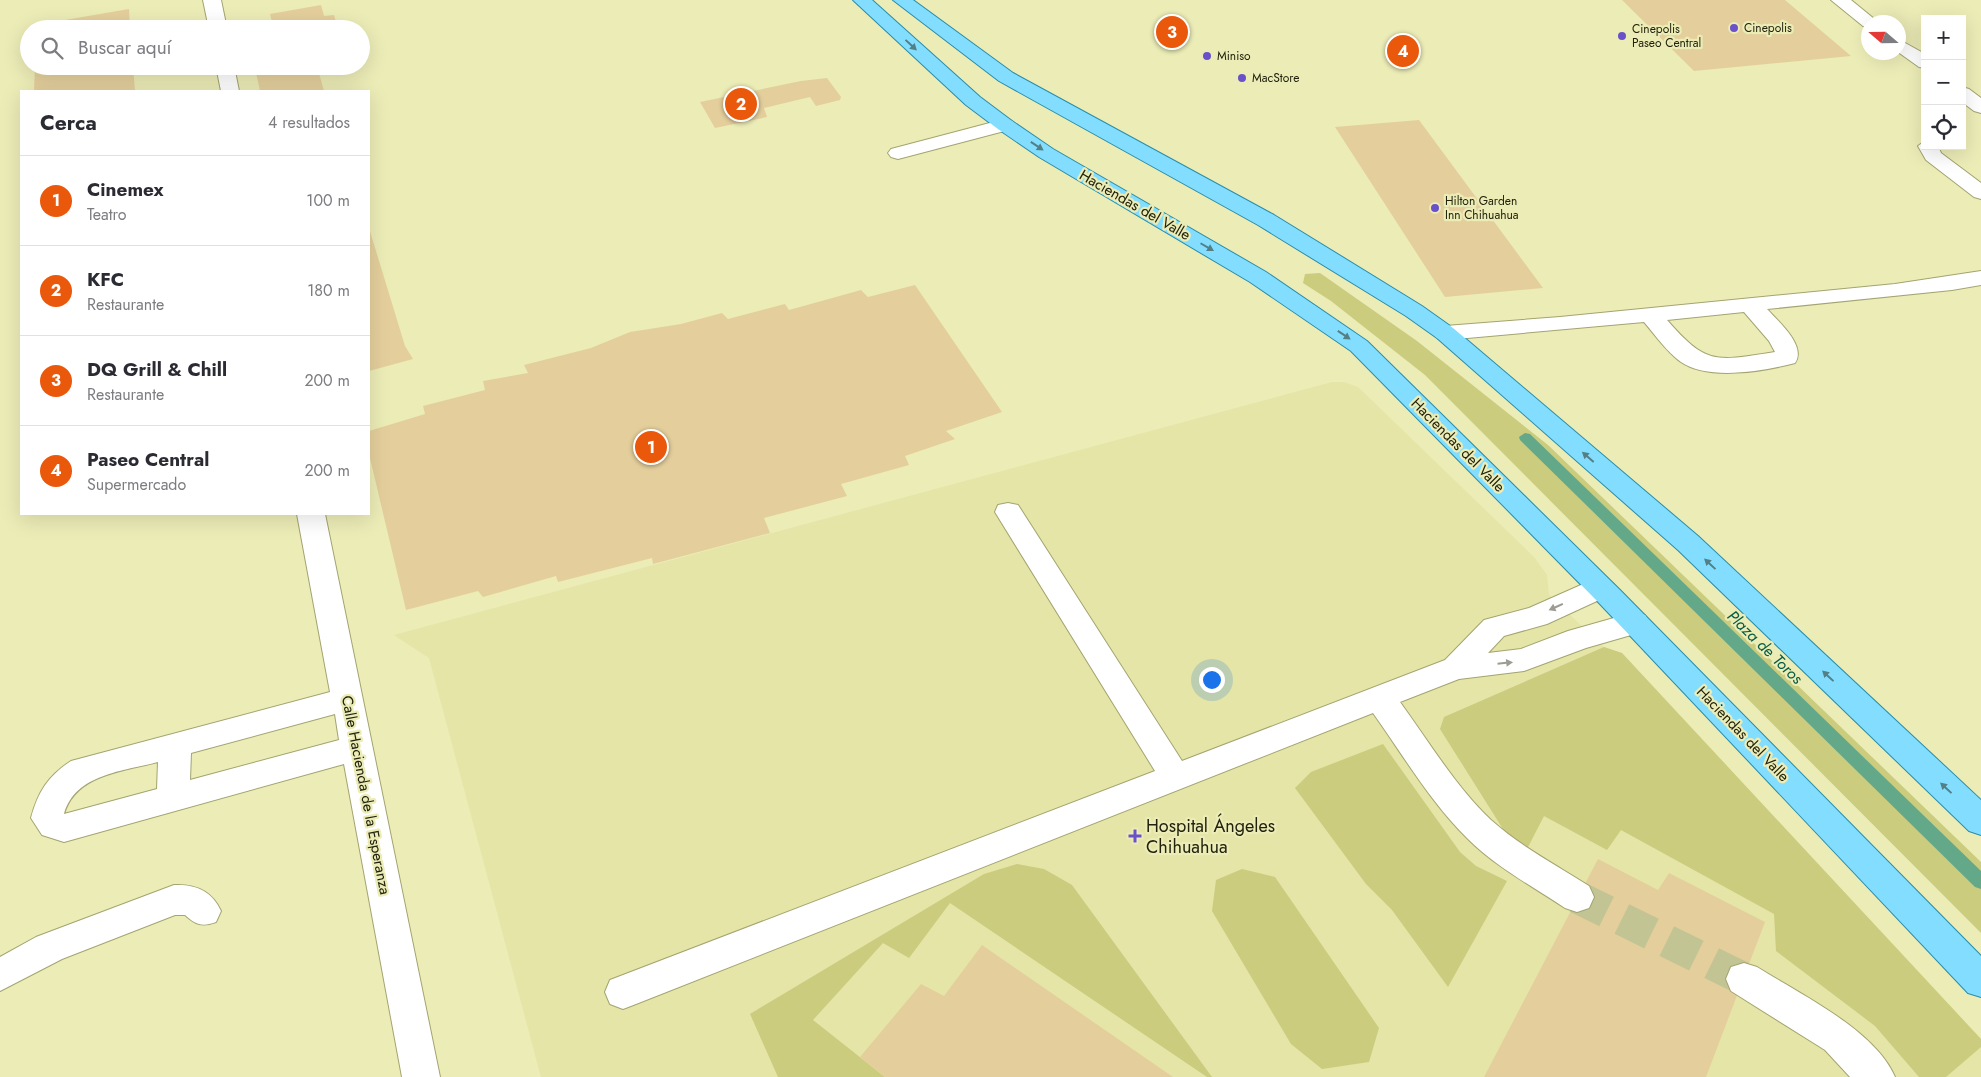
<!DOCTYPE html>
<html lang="es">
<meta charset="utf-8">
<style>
body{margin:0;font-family:Jost,sans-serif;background:#f2f2f3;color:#2b2b33}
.controls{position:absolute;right:15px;top:15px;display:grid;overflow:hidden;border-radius:0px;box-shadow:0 5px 20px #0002}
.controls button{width:45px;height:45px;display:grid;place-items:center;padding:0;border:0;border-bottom:1px solid #e1e1e2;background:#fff;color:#2b2b33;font:25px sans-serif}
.compass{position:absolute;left:1861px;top:15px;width:45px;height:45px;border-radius:50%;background:#fff;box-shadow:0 5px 20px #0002;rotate:290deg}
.you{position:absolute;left:1211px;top:679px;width:18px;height:18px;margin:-12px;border:4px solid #fff;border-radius:50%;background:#1a73e8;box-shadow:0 0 0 8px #1a73e833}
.badge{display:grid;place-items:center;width:32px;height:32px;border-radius:50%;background:#ea580c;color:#fff;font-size:16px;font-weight:700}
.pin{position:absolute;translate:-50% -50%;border:2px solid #fff;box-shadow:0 1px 5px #0006}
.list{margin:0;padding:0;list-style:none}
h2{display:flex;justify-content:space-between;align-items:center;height:65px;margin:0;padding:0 20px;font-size:21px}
h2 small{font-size:16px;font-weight:400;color:#7c7c81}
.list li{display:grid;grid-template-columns:32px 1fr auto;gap:15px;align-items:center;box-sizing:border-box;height:90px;padding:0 20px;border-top:1px solid #e1e1e2}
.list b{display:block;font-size:19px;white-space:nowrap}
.list p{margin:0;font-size:16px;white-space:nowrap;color:#7c7c81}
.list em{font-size:16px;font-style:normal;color:#7c7c81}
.icon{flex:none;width:28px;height:28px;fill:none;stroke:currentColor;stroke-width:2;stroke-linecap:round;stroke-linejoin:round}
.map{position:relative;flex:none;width:1981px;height:1077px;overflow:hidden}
.search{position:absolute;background:#fff;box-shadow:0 5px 20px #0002;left:20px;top:20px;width:350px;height:55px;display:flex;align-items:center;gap:12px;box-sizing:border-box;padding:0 18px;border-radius:28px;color:#7c7c81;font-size:19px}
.panel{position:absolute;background:#fff;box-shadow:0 5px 20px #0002;left:20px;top:90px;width:350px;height:425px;border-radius:0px}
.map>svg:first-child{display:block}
.built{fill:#e4e5a6}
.green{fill:#cbcc7d}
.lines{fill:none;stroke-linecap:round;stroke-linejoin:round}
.stream{fill:#64a88a;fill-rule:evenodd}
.building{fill:#e4cf9c}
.minor-tunnel{stroke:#c3c494;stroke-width:33;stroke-dasharray:33 17;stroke-linecap:butt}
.minor-casing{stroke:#a3a470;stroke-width:2}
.major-casing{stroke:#2a8da9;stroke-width:2}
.minor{fill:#fff;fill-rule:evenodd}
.major{fill:#82ddfe;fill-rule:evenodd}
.oneway{fill:#528086}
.oneway2{fill:#9c9c92}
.poi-dot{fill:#6a50c9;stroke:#ebecb6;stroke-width:2}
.labels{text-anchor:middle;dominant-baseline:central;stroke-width:4.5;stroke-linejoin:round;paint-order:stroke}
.far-poi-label{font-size:12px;fill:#22220d;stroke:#ebecb6;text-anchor:start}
.street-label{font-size:15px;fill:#22220d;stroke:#ebecb6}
.water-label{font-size:16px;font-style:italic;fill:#075b45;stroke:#ebecb6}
.near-poi-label{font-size:18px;fill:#22220d;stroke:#ebecb6;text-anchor:start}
</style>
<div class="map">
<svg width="1981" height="1077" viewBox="0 0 1981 1077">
<rect width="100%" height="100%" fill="#ebecb6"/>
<path class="built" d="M1332,382h12l14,5 176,170 13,18 2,20 55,52 18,6 359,386v38h-1440l-112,-419 -35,-23z"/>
<path class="green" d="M1320,273l97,68 131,104 433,417v71l-556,-558 -94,-74 -28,-18 2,-9z
M1604,647l18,6 359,386v8l-35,30h-27l-44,-51 -99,-75 -2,-37 -153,-84 -14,20 -63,-34 -17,33 -19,-12 -68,-108 4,-12z
M1383,744l77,108 16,14 31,15 -59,106 -56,-77 -26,-26 -71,-96 16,-16z
M1017,864l27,5 28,16 140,192h-5l-257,-174 -41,55 -26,-15 -70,77 72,57h-107l-28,-63 234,-140z
M1242,869l33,8 104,151 -10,34 -47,7 -31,-25 -79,-133 4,-31z"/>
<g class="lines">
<path class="stream" d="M1525,433l5,1 451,437v18l-6,-2 -455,-447 -1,-3z"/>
</g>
<path class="building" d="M1622,0h163l66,56 -157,15z
M321,5l3,11 10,-1 4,14h-58v-5l-7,2 -3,-12z
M129,9l1,20h-94v-4z
M35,66h98l2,25h-101z
M264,66h53l7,25h-64l-5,-23z
M827,78l14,19 -1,3 -24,6 -6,-9 -46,11 3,9 -52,11 -15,-26 101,-21z
M1419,120l124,168 -98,9 -110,-170z
M369,228l36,118 8,13 -44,12z
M915,285l87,127 -56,19 9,8 -50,17 4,9 -68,19 6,12 -83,22 6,15 -117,31 -1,-6 -94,24 -2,-6 -73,21 -5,-6 -72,19 -37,-156v-23l56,-17 -2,-8 62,-16 -2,-9 45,-8 -4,-8 67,-17 39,-16 51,-8 41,-11 6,6 57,-15 4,6 72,-20 7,7z
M1598,859l60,31 11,-17 96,49 -59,155h-222z
M982,945l191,132h-288l-25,-20 61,-73 23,12z"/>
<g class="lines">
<path class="minor-tunnel" d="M1577,897l167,82"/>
<g class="minor-casing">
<path id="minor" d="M203,0h18l6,29h-18z
M1831,0h20l27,22h-10v5l-5,-1z
M1898,39l27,15v14l-6,-1 -21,-15z
M216,66h18l5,25h-18z
M1962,87l7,2 12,9v15l-7,-2 -12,-9z
M1005,119l7,2 3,4 -3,4 -114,30 -7,-2 -3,-4 3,-4z
M1925,141v5h13l3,7 40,30v16l-7,-2 -48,-37 -8,-14z
M1981,271v14l-29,5 -185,19c11,12 40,37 28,54 -30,8 -87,18 -114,-1 -14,-10 -25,-26 -37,-40l-199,18 -8,-2 -4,-5 4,-5 8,-2 115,-9 335,-33zM1744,312l25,29 6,11c-59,9 -68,14 -108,-32z
M1008,503l10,2 164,256 263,-101 39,-40 45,-12 61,-27 10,-3 10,3 4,7 -4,7 -63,29 -43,12 -16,17 33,-4 47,-18 67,-19 10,3 5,8 -5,8 -59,17 -62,23 -65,8 -59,23c29,40 56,85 91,118 29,26 65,45 98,66l5,11 -5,11 -12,4 -12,-4c-33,-22 -69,-41 -97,-69 -37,-36 -65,-84 -95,-126l-737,291 -13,5 -13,-5 -5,-12 5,-12 545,-209 -160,-259 3,-7z
M297,514h28l115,563h-38l-58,-313 -280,78 -22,-7 -11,-17c7,-26 17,-42 40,-57l259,-69zM335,714l4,26 -149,40 1,-27zM158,762l-1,27 -93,25c11,-40 60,-43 94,-52z
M174,885c22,-1 38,6 47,26l-5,11c-14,5 -20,3 -31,-7h-10l-113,44 -62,32v-34l36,-20z
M1744,963l13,4c43,27 118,63 138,110h-45l-25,-27 -94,-59 -5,-12 5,-12z"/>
</g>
<g class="major-casing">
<path id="major" d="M853,0h19l108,97 32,24 41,28 213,123 101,69 253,249 361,366v41l-13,-4 -368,-389 -249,-253 -101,-69 -211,-125 -41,-28 -32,-24z
M893,0h20l100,73 261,142 148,91 31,22 245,208 283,264v35l-12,-4 -291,-281 -241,-212 -31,-22 -148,-91 -259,-144z"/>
</g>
<use href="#minor" class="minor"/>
<use href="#major" class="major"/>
</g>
<defs><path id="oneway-solid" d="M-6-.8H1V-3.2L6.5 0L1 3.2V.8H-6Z" transform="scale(1.25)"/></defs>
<g class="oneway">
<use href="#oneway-solid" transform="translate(911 45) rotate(43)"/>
<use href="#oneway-solid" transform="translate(1037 146) rotate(34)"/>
<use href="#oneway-solid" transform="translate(1207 247) rotate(30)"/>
<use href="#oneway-solid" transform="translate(1344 335) rotate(34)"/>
<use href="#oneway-solid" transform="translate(1588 457) rotate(-139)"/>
<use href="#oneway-solid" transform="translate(1710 564) rotate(-137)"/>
<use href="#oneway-solid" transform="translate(1828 676) rotate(-137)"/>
<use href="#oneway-solid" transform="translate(1946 788) rotate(-137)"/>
</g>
<g class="oneway2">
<use href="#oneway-solid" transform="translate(1556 607) rotate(156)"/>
<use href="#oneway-solid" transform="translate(1505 663) rotate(-6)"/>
</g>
<g class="poi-dot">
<circle cx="1734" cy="28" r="5"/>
<circle cx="1622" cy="36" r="5"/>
<circle cx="1207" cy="56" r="5"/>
<circle cx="1242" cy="78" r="5"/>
<circle cx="1435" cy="208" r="5"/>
<path d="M1132.5 828.5h5v5h5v5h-5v5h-5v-5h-5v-5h5z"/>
</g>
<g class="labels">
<g class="far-poi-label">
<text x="1744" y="28">Cinepolis</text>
<text x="1632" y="29">Cinepolis<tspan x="1632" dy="14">Paseo Central</tspan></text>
<text x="1217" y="56">Miniso</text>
<text x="1252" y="78">MacStore</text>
<text x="1445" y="201">Hilton Garden<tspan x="1445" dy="14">Inn Chihuahua</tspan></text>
</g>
<g class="street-label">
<text transform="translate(1135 205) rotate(30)">Haciendas del Valle</text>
<text transform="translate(1458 445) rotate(45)">Haciendas del Valle</text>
<text transform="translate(1743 734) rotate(46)">Haciendas del Valle</text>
<text transform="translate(366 795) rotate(79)">Calle Hacienda de la Esperanza</text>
</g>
<g class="water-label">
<text transform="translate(1765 647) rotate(44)">Plaza de Toros</text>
</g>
<g class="near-poi-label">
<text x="1146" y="826">Hospital Ángeles<tspan x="1146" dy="21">Chihuahua</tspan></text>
</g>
</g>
</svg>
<div class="controls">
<button>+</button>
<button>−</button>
<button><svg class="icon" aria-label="locate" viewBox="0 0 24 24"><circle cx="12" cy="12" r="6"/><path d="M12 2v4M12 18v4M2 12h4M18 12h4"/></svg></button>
</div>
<svg class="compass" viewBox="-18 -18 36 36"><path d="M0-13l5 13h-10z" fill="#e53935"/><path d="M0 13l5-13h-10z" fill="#7c7c81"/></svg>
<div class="you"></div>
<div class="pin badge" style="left:651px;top:447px">1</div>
<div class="pin badge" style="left:741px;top:104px">2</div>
<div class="pin badge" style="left:1172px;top:32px">3</div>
<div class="pin badge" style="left:1403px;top:51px">4</div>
<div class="search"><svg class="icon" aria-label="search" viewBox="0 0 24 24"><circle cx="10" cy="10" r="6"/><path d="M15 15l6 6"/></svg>Buscar aquí</div>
<section class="panel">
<h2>Cerca<small>4 resultados</small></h2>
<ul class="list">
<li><span class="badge">1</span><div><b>Cinemex</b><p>Teatro</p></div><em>100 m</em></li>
<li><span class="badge">2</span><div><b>KFC</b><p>Restaurante</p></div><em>180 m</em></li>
<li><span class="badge">3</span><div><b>DQ Grill &amp; Chill</b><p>Restaurante</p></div><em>200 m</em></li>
<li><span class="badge">4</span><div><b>Paseo Central</b><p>Supermercado</p></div><em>200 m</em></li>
</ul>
</section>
</div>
